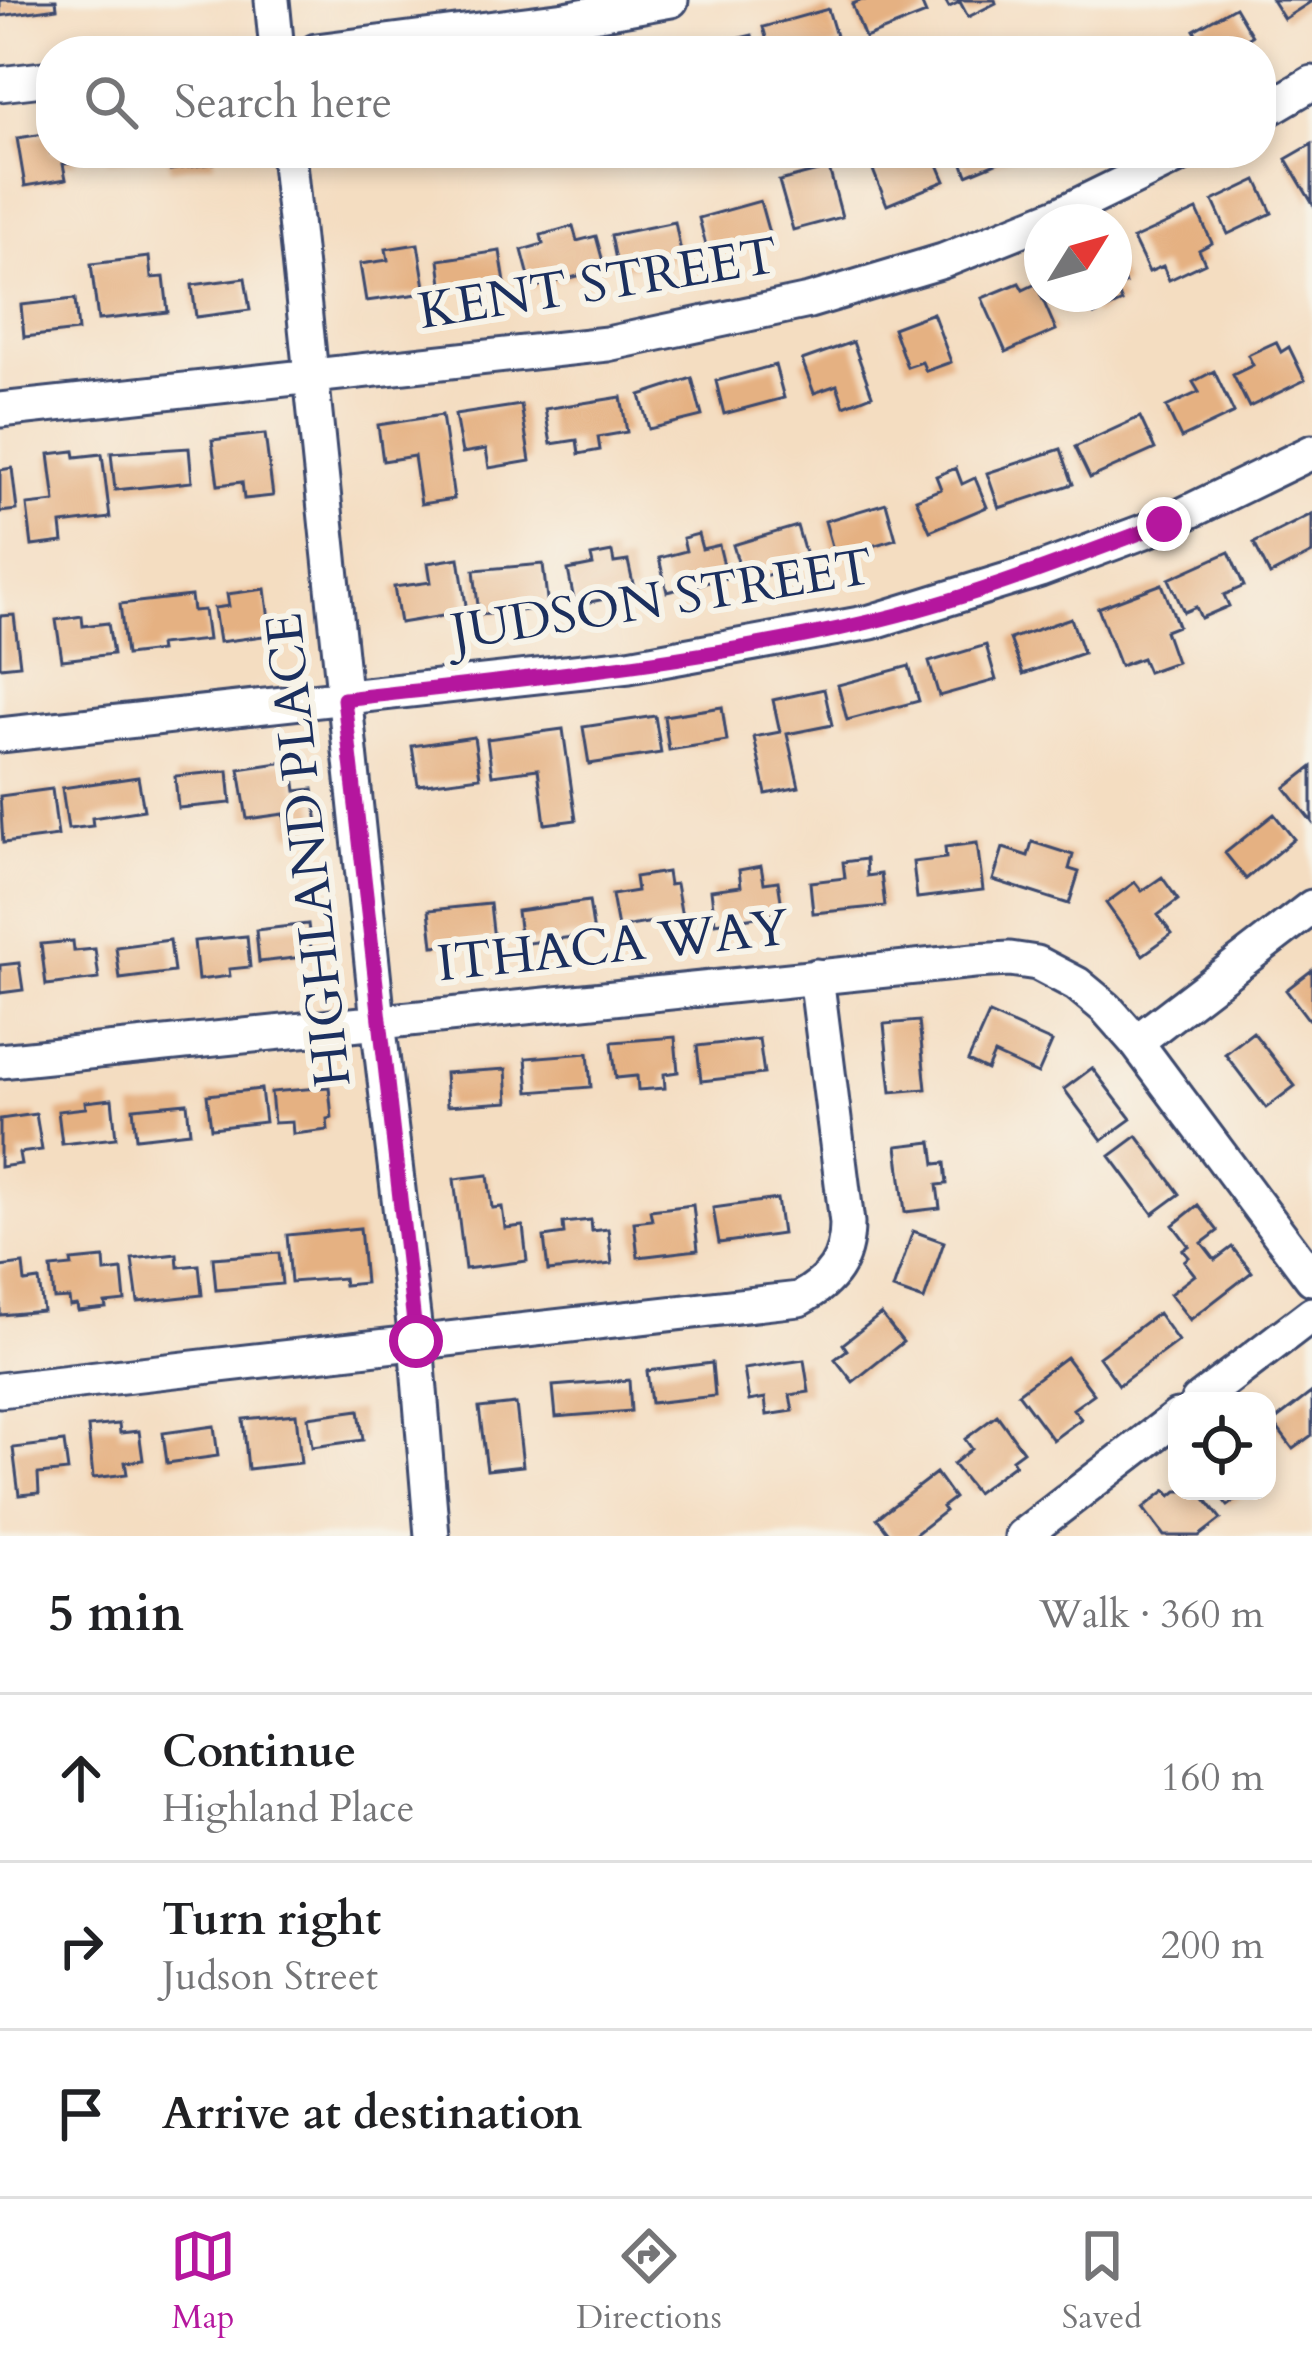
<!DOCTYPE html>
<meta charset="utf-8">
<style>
body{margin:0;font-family:Cardo,serif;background:#f6f6f6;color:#202124}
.controls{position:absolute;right:36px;bottom:36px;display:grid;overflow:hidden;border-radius:24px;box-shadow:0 6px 18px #0003}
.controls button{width:108px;height:108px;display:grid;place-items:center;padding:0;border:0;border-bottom:3px solid #e0e0e0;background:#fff;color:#202124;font:60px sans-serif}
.compass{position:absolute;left:1024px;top:204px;width:108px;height:108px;border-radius:50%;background:#fff;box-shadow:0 6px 18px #0003;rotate:53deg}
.stop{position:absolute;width:36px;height:36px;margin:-27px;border:9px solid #b5179e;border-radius:50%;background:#fff}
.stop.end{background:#b5179e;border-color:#fff;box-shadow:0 3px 12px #0008}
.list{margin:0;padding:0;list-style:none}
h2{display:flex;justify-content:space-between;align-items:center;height:156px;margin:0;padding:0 48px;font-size:51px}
h2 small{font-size:39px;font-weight:400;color:#757577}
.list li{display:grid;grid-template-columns:78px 1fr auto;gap:36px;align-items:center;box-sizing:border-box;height:168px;padding:0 48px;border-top:3px solid #e0e0e0}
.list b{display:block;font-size:45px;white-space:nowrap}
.list p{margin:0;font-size:39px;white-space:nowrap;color:#757577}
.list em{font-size:39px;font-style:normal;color:#757577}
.icon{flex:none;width:66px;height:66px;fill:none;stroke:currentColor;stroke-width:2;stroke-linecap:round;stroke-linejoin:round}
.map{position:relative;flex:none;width:1312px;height:1536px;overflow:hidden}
.search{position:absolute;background:#fff;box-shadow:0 6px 18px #0003;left:36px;right:36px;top:36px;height:132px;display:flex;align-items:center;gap:30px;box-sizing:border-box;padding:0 42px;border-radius:48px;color:#757577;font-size:45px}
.sheet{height:660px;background:#fff}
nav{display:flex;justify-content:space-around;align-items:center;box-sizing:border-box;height:168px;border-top:3px solid #e0e0e0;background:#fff;font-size:33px;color:#757577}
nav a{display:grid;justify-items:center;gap:6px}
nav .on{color:#b5179e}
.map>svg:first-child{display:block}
.building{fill:#e5b182}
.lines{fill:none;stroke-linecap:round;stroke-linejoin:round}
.street-casing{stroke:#3c496d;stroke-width:39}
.street{stroke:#fff;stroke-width:33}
.route{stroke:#b5179e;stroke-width:15}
.labels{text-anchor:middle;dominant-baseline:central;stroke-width:12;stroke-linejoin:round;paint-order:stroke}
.street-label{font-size:51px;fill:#1b2f5e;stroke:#f7f3e8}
</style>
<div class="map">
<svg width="1312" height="1536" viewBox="0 0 1312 1536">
<rect width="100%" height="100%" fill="#f7f3e8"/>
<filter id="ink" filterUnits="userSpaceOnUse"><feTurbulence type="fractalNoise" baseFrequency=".00833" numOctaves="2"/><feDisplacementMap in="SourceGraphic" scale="24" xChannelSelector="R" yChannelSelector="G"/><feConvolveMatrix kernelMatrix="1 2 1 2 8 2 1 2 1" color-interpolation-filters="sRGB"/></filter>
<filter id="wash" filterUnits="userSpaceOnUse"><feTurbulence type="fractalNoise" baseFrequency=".004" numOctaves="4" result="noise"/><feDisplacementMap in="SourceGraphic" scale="48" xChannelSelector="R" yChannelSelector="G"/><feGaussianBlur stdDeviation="2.7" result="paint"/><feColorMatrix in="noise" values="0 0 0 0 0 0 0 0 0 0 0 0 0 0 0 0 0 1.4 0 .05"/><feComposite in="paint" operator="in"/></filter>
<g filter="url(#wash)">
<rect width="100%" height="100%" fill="#f4ddc1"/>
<g id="blocks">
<path class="building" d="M0,0h56l1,8 -57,8z
M862,0h58l6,14 -61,24 -13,-34z
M945,0h50l1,3 -28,14 -8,-15 -11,5z
M1272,0h40v1l-28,18z
M1235,7l17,29 -26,15h-20l-12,-21z
M828,9l11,37 -19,5h-50l-7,-24z
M752,35l4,16h-61v-2z
M51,133v20h23l2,10 -13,1 3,15 -41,7 -8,-48z
M1312,144v59l-26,-44z
M107,153h47v3l-46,5z
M167,153h45l2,10 -44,7z
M891,153h42l12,28 -58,24 -14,-35 21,-9z
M959,153h61l-53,22z
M829,168l13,49 -49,13 -14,-49z
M1257,180l15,33 -44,21 -15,-33z
M760,201l10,36 -62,16 -9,-35z
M1197,210l15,33 -13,7 6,13 -36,17 -6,-14 -14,6 -16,-33z
M675,222l7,35 -64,13 -7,-35z
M573,226l4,15 19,-5 9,33 -73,19 -10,-38 21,-6 -2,-9z
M418,244l8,49 -60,8 -6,-37 28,-4 -2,-11z
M500,251l5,32 -62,9 -4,-32z
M149,257l2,21 13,-1 4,35 -70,8 -7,-56z
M1114,260l11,24 -9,4 6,14 -28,13 -7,-15 -17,8 -7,-14h51z
M245,278l5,32 -54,7 -4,-32z
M1019,283l4,7 13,-6 20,46 -50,22 -24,-54z
M75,299l3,32 -54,6 -3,-32z
M933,313l18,49 -25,9 -4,-9 -15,5 -14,-39z
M853,342l19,53 -28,11 -7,-21 -23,8 -12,-33z
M1276,342l5,10 8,-5 16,33 -56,27 -16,-32 20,-10 -5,-10z
M775,365l9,33 -60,16 -8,-33z
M1214,371l20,42 -53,25 -15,-31 33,-15 -6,-10z
M692,378l10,38 -53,13 -9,-34z
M621,397l6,35 -29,5 2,13 -21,4 -2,-14 -26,4 -6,-35z
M521,405l9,56 -41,7 -3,-19 -24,4 -7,-38z
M442,415l12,84 -33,5 -7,-48 -31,5 -5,-36z
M1140,417l15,32 -65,29 -15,-31z
M265,434l8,62 -29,3 -2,-17 -24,3 -6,-45z
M189,448l3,34 -77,8 -4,-37z
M1061,449l12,35 -74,24 -12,-35z
M74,451l1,6 27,-3 8,64 -49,6 2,18 -31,4 -5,-41 28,-3 -6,-48z
M12,468l5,42 -17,2v-42z
M956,468l6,16 13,-6 12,29 -57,24 -14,-32 25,-10 -5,-13z
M886,503l10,36 -61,18 -10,-36z
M1312,514v39l-42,22 -16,-32z
M797,526l11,37 -64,19 -11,-37z
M698,534l4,15 17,-4 8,33 -60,14 -8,-34 27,-7 -3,-13z
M612,552l2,11 14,-2 7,32 -60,12 -7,-35 25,-5 -2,-9z
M1229,552l15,34 -20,9 5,11 -28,12 -5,-11 -12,5 -15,-33z
M459,558l8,54 -67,11 -6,-36 37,-5 -3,-19z
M543,564l5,44 -69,7 -5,-45z
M1162,584l16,42 -13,5 11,31 -28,10 -6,-14 -22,8 -22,-58z
M265,589l6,46 -52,7 -5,-34 15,-2 -2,-12z
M191,596l2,15 11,-1 4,30 -49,5 1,6 -34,4 -6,-51z
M14,615l6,50 -20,2v-51z
M82,616l1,10 25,-3 5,31 -51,6 -6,-40z
M1071,618l12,35 -60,21 -13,-35z
M986,645l10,35 -57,16 -10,-34z
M909,666l10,35 -72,19 -9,-35z
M824,689l8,36 -45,9 12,53 -33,7 -12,-57 26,-5 -7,-32z
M722,707l5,34 -58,9 -5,-34z
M655,716l6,37 -72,11 -6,-37z
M563,729l13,91 -31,4 -7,-55 -46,6 -5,-36z
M474,737l6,40 -62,8 -6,-39z
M292,761l4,30 17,-2 6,41 -31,5 -4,-21 -37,5 -8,-50z
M1312,767v55l-27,-34z
M228,771l3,32 -53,5 -3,-32z
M138,777l6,33 -52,8 1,8 -25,3 -6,-41z
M52,789l6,47 -55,7 -3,-47z
M1274,814l20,25 -48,40 -21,-26z
M1032,842l41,13 -4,14 10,3 -10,32 -76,-24 10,-32 25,8z
M977,843l6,47 -66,8 -4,-36 33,-4 -1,-11z
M866,859l1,17 14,-2 4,32 -72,7 -3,-31 35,-4 -2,-16z
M761,866l3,17 14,-2 5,32 -68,10 -4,-33 30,-4 -2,-16z
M667,872l2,13 7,-1 6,33 -64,11 -6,-33 25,-4 -2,-14z
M1162,877l16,23 -20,15 14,19 -29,21 -37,-52 29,-21 7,9z
M589,901l5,33 -73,10 -4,-33z
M490,904l4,36 -61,6 -4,-36z
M308,924l4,32 -53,6 -3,-32z
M247,936l3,31 -21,2 1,7 -32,4 -4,-39z
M170,940l4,32 -54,7 -4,-32z
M73,941l1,10 21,-2 4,30 -53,6 -5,-41z
M19,963l4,27 -23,3v-28z
M1312,970v46l-4,3 -22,-29z
M989,1014l63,28 -14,32 -44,-20 -7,16 -19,-9z
M919,1021l7,68 -35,3 -7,-68z
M1253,1032l42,54 -29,22 -41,-54z
M675,1037l3,35 -14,2 1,14 -27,2 -1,-14 -21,2 -4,-36z
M759,1039l5,35 -63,7 -4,-35z
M588,1053l3,34 -62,5 -3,-34z
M1092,1068l39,51 -29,21 -38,-51z
M506,1069l2,33 -61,4 -2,-33z
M329,1087l3,31 -5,1 1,11 -35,4 -1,-12 -18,1 -3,-31z
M261,1089l4,33 -54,6 -4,-33z
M112,1099l4,39 -54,6 -4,-33 28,-3 -1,-6z
M187,1103l3,29 -54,6 -3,-30z
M36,1114l6,36 -23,3 2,11 -21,3v-48z
M1137,1136l43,58 -27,20 -43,-58z
M932,1142l3,22 10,-1 2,21 -10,1 3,23 -35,4 -8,-66z
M488,1175l4,33 10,-1 3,21 18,-2 4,35 -62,8 -11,-90z
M777,1199l5,35 -63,9 -6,-35z
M693,1205l5,45 -60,7 -4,-35 18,-2 -2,-10z
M1198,1205l20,26 -16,12 13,17 17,-13 20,25 -62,48 -20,-26 25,-19 -11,-14 5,-4 -6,-7 6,-4 -16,-21z
M591,1220l1,11 16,-2 4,35 -64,7 -4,-34 20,-3 -1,-11z
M360,1228l5,55 -21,2 -1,-7 -52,4 -4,-47z
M913,1231l31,11 -20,58 -31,-11z
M279,1253l3,31 -66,6 -3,-32z
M177,1254l1,13 21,-2 3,30 -64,7 -6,-43z
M104,1258l1,14 17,-2 3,31 -20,2 1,5 -28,3 -1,-6 -7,1 -1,-8 -15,1 -3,-31 21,-2 -1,-5z
M23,1264l2,18 14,-2 4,31 -43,4v-48z
M1158,1313l20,28 -59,44 -20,-28z
M881,1314l22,28 -50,40 -18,-23 12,-9 -4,-6z
M1066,1357l28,37 -21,15 8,10 -28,21 -35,-47z
M804,1360l5,32 -19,3 3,16 -26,4 -2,-17 -16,3 -5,-32z
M712,1363l3,33 -64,7 -4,-32z
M629,1380l2,31 -75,6 -3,-31z
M1312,1392v43l-19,14 -20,-27z
M516,1404l7,62 -36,4 -8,-62z
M359,1410l4,30 -51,7 -4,-30z
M296,1414l5,49 -53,6 -5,-50z
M997,1415l26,36 -11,8 3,5 -39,29 -23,-29 19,-15 -7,-10z
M119,1424l1,9 19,-2 4,29 -18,2 2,12 -34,4 -5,-51z
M214,1426l4,30 -51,7 -4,-30z
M64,1442l4,29 -30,3 1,19 -20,2 -6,-47z
M936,1473l18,25 -12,9 3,4 -32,25h-22l-14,-18z
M1166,1490l5,6 6,-5h22l22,28 -22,17h-35l-21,-28z
M1216,1491h32l-20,15z"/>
</g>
</g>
<g filter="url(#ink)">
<use href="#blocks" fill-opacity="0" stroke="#3c496d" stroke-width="3"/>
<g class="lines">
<g class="street-casing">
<path id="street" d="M272,0l5,51
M316,51l249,-32 106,-19
M0,84l51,-6
M1261,113l51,-30
M288,153l90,868 38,320 16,195
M0,410l607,-66 202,-43 134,-40 117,-47 125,-61
M0,735l629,-69 242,-44 169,-52 124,-46 148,-72
M1136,1042l176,-135
M0,1061l974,-100 36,-2 27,4 40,21 29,24 30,34 176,236
M0,1390l799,-91c33,-18 48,-38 48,-76l-31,-247
M1198,1401l114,-87
M1022,1536l155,-119"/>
</g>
<use href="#street" class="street"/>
</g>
</g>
<g class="lines" filter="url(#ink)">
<path class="route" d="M416,1341l-72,-642c175,-20 352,-36 525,-77 100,-23 198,-62 295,-98"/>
</g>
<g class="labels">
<g class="street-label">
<text transform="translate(598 284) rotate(-9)">KENT STREET</text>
<text transform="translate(662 600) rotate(-9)">JUDSON STREET</text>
<text transform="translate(309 850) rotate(-96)">HIGHLAND PLACE</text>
<text transform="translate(613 946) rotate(-6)">ITHACA WAY</text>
</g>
</g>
</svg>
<div class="controls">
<button><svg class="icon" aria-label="locate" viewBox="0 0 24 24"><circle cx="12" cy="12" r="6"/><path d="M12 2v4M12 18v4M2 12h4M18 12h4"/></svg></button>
</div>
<svg class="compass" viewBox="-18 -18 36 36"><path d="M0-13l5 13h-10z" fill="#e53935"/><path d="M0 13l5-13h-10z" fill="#757577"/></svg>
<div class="stop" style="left:416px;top:1341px"></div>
<div class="stop end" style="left:1164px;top:524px"></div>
<div class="search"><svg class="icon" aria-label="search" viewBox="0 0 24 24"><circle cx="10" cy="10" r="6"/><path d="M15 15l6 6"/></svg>Search here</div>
</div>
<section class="sheet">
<h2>5 min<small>Walk · 360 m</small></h2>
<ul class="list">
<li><svg class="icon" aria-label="ahead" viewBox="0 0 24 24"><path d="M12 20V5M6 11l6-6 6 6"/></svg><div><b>Continue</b><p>Highland Place</p></div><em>160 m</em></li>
<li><svg class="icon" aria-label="right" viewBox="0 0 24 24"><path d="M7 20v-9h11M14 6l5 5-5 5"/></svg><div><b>Turn right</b><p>Judson Street</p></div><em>200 m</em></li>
<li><svg class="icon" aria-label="arrive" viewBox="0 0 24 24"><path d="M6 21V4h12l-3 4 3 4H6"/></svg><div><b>Arrive at destination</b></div></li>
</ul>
</section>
<nav>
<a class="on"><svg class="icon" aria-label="map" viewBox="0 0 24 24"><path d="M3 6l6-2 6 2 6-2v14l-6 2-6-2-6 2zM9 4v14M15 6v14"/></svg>Map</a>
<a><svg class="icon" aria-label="directions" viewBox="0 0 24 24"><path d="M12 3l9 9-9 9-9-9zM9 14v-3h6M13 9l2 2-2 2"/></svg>Directions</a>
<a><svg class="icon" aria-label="saved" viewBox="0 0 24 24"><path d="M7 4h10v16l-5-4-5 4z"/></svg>Saved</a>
</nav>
